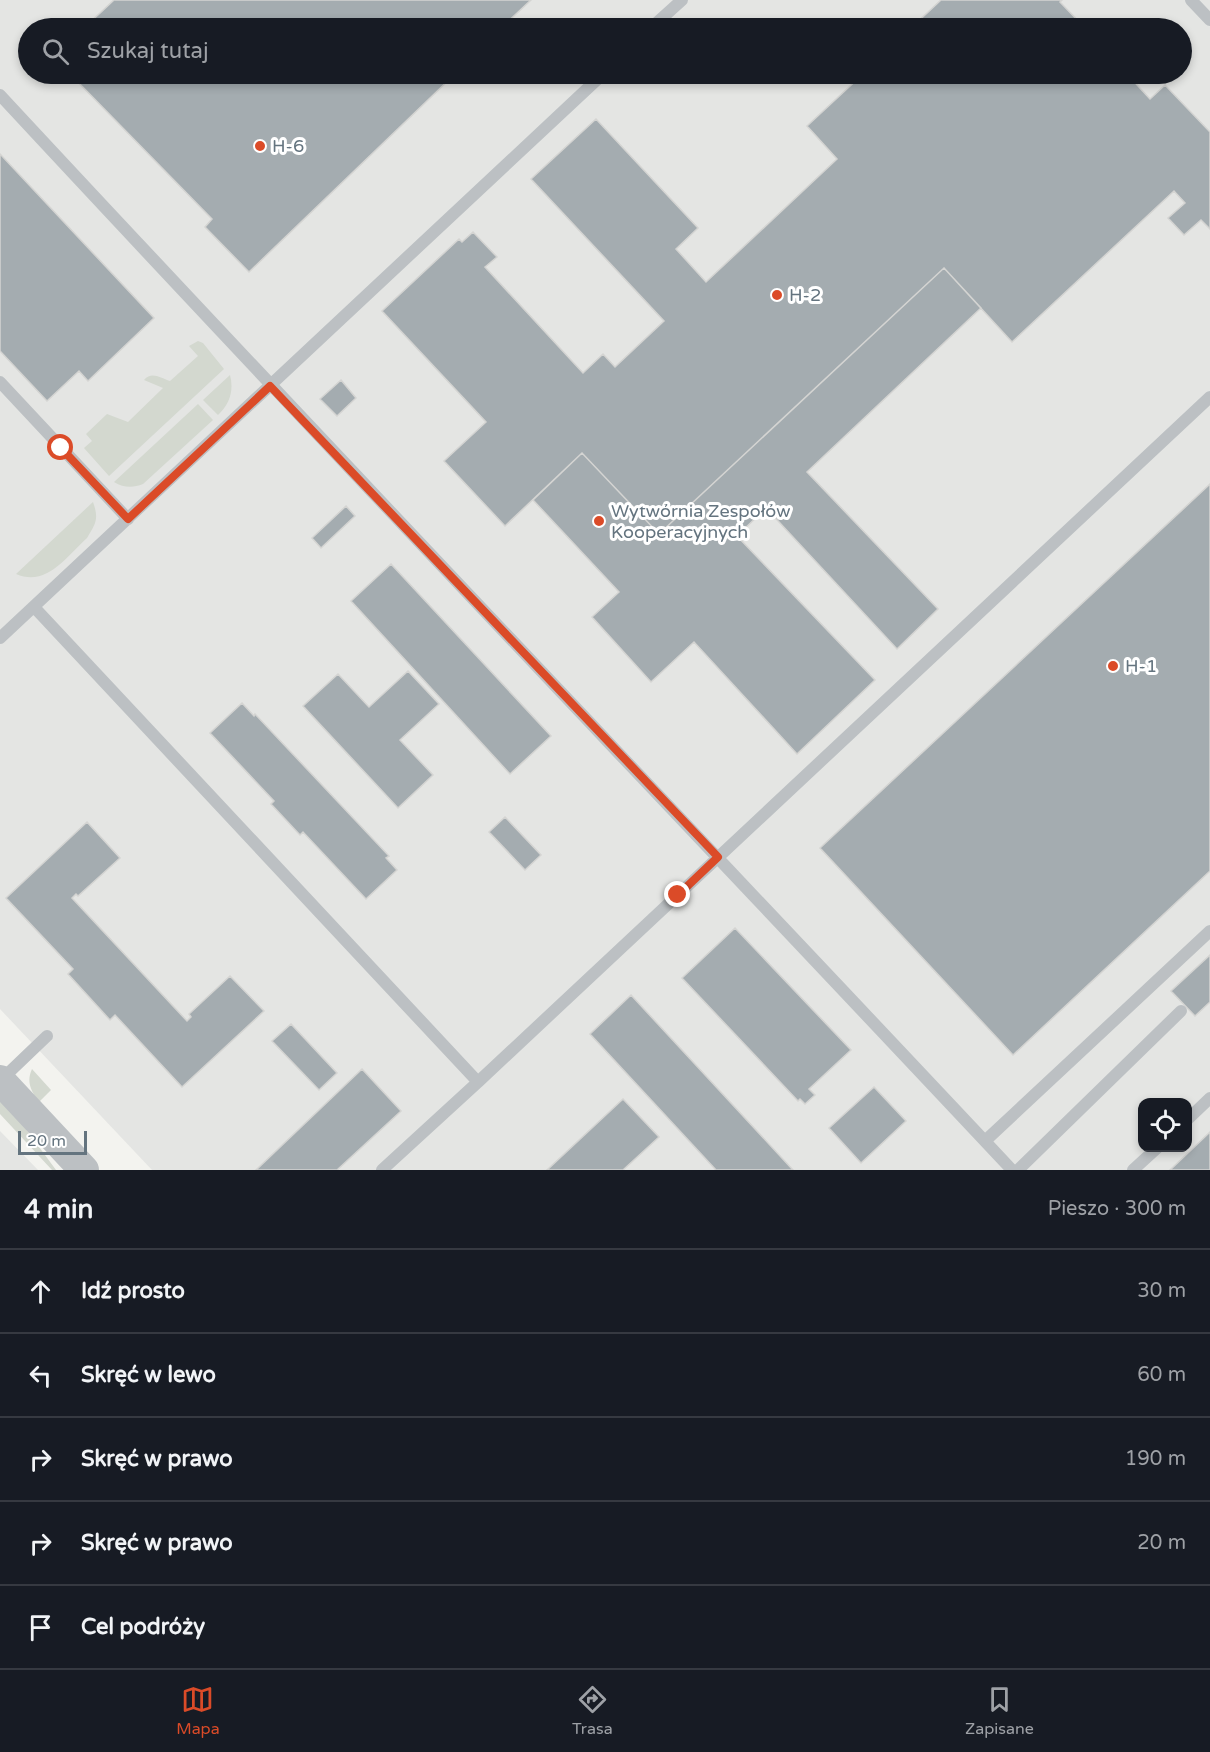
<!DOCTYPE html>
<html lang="pl">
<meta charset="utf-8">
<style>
body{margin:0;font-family:"Varela Round",sans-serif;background:#20242c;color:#f1f3f6}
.controls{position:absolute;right:18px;bottom:18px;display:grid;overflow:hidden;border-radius:12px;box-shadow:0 3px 9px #0003}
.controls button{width:54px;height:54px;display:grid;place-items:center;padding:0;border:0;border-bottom:2px solid #363941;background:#171b24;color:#f1f3f6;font:30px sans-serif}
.scale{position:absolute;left:18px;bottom:15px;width:69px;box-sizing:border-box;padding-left:6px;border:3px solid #64747f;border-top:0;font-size:16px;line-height:21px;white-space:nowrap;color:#64747f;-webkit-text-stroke:4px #fff;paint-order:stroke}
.stop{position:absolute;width:18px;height:18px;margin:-14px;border:4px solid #db4b28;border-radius:50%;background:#fff}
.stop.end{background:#db4b28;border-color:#fff;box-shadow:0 2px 6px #0008}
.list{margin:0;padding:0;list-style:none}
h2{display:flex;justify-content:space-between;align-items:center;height:78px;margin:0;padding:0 24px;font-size:26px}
h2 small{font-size:20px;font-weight:400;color:#9ea1a6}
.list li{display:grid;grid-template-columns:39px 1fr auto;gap:18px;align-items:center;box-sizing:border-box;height:84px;padding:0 24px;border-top:2px solid #363941}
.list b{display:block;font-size:22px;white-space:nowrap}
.list em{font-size:20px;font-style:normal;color:#9ea1a6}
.icon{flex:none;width:33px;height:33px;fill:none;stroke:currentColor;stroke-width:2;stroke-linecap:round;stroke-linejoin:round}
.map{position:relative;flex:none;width:1210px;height:1170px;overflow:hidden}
.search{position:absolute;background:#171b24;box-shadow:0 3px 9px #0003;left:18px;right:18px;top:18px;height:66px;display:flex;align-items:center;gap:15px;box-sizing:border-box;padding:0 21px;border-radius:33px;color:#9ea1a6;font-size:22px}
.sheet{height:498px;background:#171b24}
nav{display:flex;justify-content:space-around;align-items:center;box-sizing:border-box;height:84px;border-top:2px solid #363941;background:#171b24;font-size:16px;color:#9ea1a6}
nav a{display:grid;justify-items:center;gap:3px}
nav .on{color:#db4b28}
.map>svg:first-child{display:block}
.built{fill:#e4e5e3;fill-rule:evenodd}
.green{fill:#d3d8cf}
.building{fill:#a4acb0;stroke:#d4d4d2;stroke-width:1.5}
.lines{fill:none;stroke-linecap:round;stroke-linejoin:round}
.service{stroke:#bcc0c3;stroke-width:12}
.tertiary{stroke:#bcc0c3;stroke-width:30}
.route{stroke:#db4b28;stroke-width:8}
.poi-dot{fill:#db4b28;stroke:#fff;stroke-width:2}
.labels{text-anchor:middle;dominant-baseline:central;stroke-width:6;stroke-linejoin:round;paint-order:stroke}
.poi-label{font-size:18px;fill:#64747f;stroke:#fff;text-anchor:start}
</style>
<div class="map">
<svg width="1210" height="1170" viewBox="0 0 1210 1170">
<rect width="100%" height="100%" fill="#f3f3ef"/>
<path class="built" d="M0,0h1210v1170h-1058l-152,-161zM28,28h1154v46h-1154zM1142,1102h46v46h-46z
M0,1131l38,39h-38z"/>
<path class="green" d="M198,341l5,2 21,26 -115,107 -25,-28 8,-7 -6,-7 21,-20 21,8 35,-34 -19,-8c8,-9 16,-2 26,1l28,-25 -9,-10z
M230,375c4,15 0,29 -12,40l-15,-15z
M198,404l15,16 -70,64c-10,4 -19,4 -29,-2z
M93,502c6,17 3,21 -6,36 -21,19 -40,49 -71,36z
M32,1069l19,21 -12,12c-8,-11 -13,-20 -7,-33z
M0,1098l17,19 39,53h-4l-52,-56z"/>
<path class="building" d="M114,0h417l-30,28h-417z
M941,0h121l-2,2 25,26h-174z
M70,74h385l-206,198 -44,-45 7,-8z
M863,74h264l23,25 15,-14 45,47v97l-9,-9 -17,15 -16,-17 17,-15 -11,-12 -162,151 -68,-74 -285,266 -77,-81 -77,73 -61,-65 42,-39 -104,-111 77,-72 3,3 11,-10 24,25 -12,10 98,106 20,-19 12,13 49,-46 -133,-142 65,-60 102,109 -22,21 30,33 131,-123 -30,-33z
M0,154l154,164 -66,63 -9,-10 -32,30 -47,-50z
M944,268l37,40 -174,164 131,137 -41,40 -131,-141 -29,28 138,144 -78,74 -103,-112 -43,40 -59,-65 27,-25 -86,-92 49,-47 77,81z
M341,380l15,18 -19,18 -17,-17z
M1210,484v387l-197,184 -193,-207z
M346,506l9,10 -34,32 -9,-10z
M391,564l160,172 -41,38 -159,-173z
M408,671l31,33 -39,36 33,35 -35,33 -95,-102 35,-32 31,33z
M242,703l12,13 1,-2 134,142 -3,2 11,12 -31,29 -63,-67 -3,3 -29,-31 3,-3 -64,-68z
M505,817l36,38 -16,15 -36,-38z
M87,822l33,36 -42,38 -2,-2 -4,4 115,123 4,-4 -2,-3 41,-38 34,35 -82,76 -67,-72 -5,5 -42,-46 5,-5 -67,-71z
M735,928l116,122 -42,39 6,6 -10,9 -5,-5 -2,2 -116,-123z
M1210,955v47l-15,14 -24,-25z
M631,995l162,175h-77l-126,-136z
M291,1024l46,49 -18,17 -47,-49z
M362,1069l39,42 -1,1 -63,58h-81z
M874,1087l32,34 -45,42 -32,-35z
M623,1099l36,38 -36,33h-76z
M1210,1132v38h-40z"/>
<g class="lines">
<path class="service" d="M1191,0l19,20
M651,28l31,-28
M0,95c335,361 675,716 1012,1075
M0,382l128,137
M34,607l444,475 732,-685
M0,638l603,-564
M1,1080l46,-44
M1188,1119l22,-21
M985,1141l225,-210
M382,1170l96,-88
M1018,1170l163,-159
M1133,1170l24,-22"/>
<path class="tertiary" d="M0,1080l84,90"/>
</g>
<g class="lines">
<path class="route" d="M61,448l67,71 142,-133 448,471 -40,38"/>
</g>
<g class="poi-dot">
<circle cx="260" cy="146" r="6"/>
<circle cx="777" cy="295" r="6"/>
<circle cx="599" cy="521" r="6"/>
<circle cx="1113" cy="666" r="6"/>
</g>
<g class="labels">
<g class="poi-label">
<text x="272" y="146">H-6</text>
<text x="789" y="295">H-2</text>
<text x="611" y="511">Wytwórnia Zespołów<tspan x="611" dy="21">Kooperacyjnych</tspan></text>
<text x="1125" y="666">H-1</text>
</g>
</g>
</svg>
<div class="controls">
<button><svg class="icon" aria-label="locate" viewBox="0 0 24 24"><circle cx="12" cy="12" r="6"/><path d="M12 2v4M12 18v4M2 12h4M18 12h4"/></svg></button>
</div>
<div class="scale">20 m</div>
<div class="stop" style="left:61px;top:448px"></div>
<div class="stop end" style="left:678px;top:895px"></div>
<div class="search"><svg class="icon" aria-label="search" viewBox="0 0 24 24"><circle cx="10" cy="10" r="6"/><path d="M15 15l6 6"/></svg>Szukaj tutaj</div>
</div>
<section class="sheet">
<h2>4 min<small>Pieszo · 300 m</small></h2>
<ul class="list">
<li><svg class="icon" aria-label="ahead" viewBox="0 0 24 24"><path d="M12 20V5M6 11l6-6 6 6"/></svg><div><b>Idź prosto</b></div><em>30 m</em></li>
<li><svg class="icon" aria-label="left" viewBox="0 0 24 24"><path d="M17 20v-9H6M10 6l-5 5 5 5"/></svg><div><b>Skręć w lewo</b></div><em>60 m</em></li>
<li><svg class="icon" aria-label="right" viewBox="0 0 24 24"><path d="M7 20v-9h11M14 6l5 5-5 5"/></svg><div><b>Skręć w prawo</b></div><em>190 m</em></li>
<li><svg class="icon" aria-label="right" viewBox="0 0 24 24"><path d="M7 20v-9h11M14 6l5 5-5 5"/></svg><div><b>Skręć w prawo</b></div><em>20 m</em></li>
<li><svg class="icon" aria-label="arrive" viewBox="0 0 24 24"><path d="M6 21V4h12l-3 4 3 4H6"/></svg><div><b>Cel podróży</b></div></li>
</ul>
</section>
<nav>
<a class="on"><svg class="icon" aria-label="map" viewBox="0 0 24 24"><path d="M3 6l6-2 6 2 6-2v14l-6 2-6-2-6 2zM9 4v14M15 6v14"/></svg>Mapa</a>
<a><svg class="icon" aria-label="directions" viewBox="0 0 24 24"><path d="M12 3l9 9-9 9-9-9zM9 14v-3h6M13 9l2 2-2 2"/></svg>Trasa</a>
<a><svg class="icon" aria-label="saved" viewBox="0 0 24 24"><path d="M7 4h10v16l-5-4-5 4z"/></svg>Zapisane</a>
</nav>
